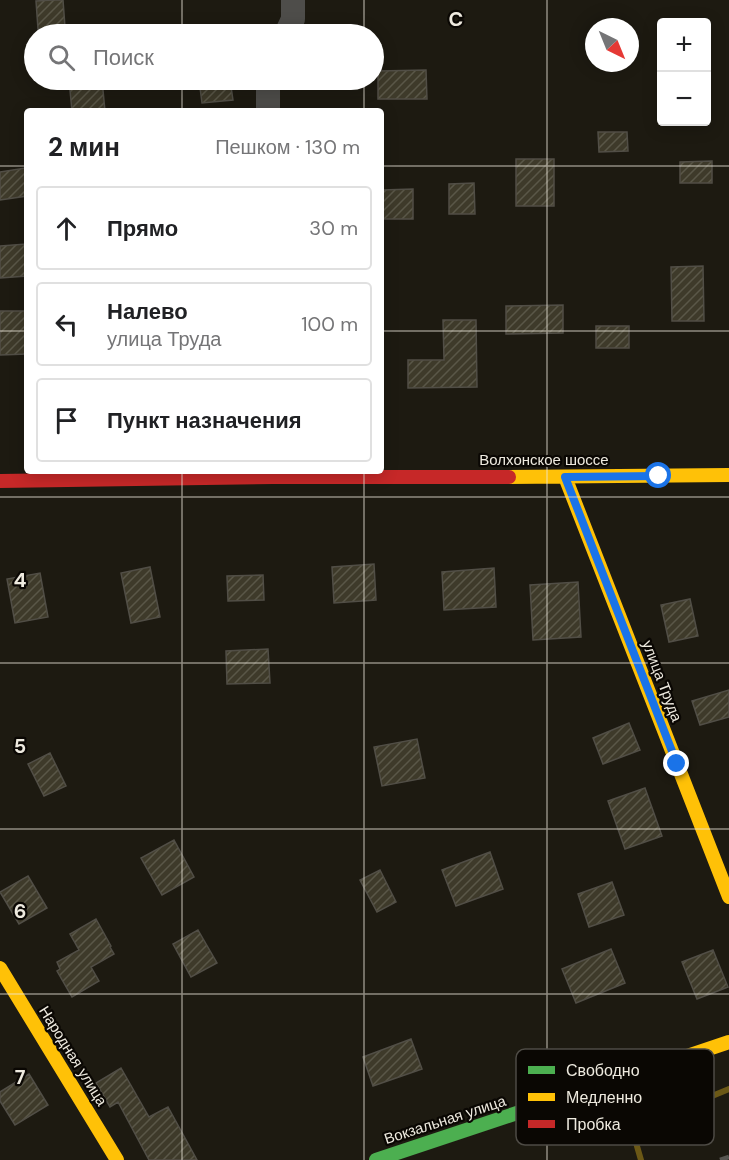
<!DOCTYPE html>
<html lang="ru">
<meta charset="utf-8">
<style>
body{margin:0;font-family:"DM Sans",sans-serif;background:#f2f2f2;color:#202124}
.controls{position:absolute;right:18px;top:18px;display:grid;overflow:hidden;border-radius:6px;box-shadow:0 3px 15px #0003}
.controls button{width:54px;height:54px;display:grid;place-items:center;padding:0;border:0;border-bottom:2px solid #e0e0e0;background:#fff;color:#202124;font:30px sans-serif}
.compass{position:absolute;left:585px;top:18px;width:54px;height:54px;border-radius:50%;background:#fff;box-shadow:0 3px 15px #0003;rotate:137deg}
.stop{position:absolute;width:18px;height:18px;margin:-14px;border:4px solid #1a73e8;border-radius:50%;background:#fff}
.stop.end{background:#1a73e8;border-color:#fff;box-shadow:0 2px 6px #0008}
.list{margin:0;padding:0;list-style:none}
h2{display:flex;justify-content:space-between;align-items:center;height:78px;margin:0;padding:0 24px;font-size:26px}
h2 small{font-size:20px;font-weight:400;color:#757577}
.list li{display:grid;grid-template-columns:39px 1fr auto;gap:18px;align-items:center;box-sizing:border-box;height:84px;margin:0 12px 12px;padding:0 12px;border:2px solid #e0e0e0;border-radius:6px}
.list b{display:block;font-size:22px;white-space:nowrap}
.list p{margin:0;font-size:20px;white-space:nowrap;color:#757577}
.list em{font-size:20px;font-style:normal;color:#757577}
.icon{flex:none;width:33px;height:33px;fill:none;stroke:currentColor;stroke-width:2;stroke-linecap:round;stroke-linejoin:round}
.map{position:relative;flex:none;width:729px;height:1160px;overflow:hidden}
.search{position:absolute;background:#fff;box-shadow:0 3px 15px #0003;left:24px;top:24px;width:360px;height:66px;display:flex;align-items:center;gap:15px;box-sizing:border-box;padding:0 21px;border-radius:33px;color:#757577;font-size:22px}
.panel{position:absolute;background:#fff;box-shadow:0 3px 15px #0003;left:24px;top:108px;width:360px;height:366px;border-radius:6px}
.map>svg:first-child{display:block}
.lines{fill:none;stroke-linecap:round;stroke-linejoin:round}
.stream{stroke:#6b5816;stroke-width:6}
.building{fill:url(#building-hatch);stroke:#514e46;stroke-width:1.5}
.street{stroke:#4e4d4a;stroke-width:24}
.fast{stroke:#4caf50;stroke-width:14}
.slow{stroke:#ffc107;stroke-width:14}
.jam{stroke:#c62828;stroke-width:14}
.rail{stroke:#575651;stroke-width:4.5;stroke-dasharray:12 6;stroke-linecap:butt}
.route{stroke:#1a73e8;stroke-width:8}
.grid{fill:none;stroke:#eeeadf;stroke-width:1.5;stroke-opacity:0.55}
.labels{text-anchor:middle;dominant-baseline:central;stroke-width:4.5;stroke-linejoin:round;paint-order:stroke}
.street-label{font-size:15px;fill:#eeeadf;stroke:#0a0703}
.key{fill:#0a0703;stroke:#4e4b45;stroke-width:1.5}
.key-label{font-size:16px;fill:#eeeadf}
.grid-label{font-size:20px;text-anchor:middle;font-weight:bold;fill:#eeeadf;stroke:#0a0703;stroke-width:4.5;stroke-linejoin:round;paint-order:stroke}
</style>
<div class="map">
<svg width="729" height="1160" viewBox="0 0 729 1160">
<defs>
<pattern id="building-hatch" width="6" height="6" patternUnits="userSpaceOnUse" patternTransform="scale(1.5)"><rect width="6" height="6" fill="#3e3a2a"/><path d="M-1 1l2-2M0 6l6-6M5 7l2-2" fill="none" stroke="#5a5748"/></pattern>
</defs>
<rect width="100%" height="100%" fill="#1d1a11"/>
<g class="lines">
<path class="stream" d="M641,1160l-9,-31 97,-40"/>
</g>
<path class="building" d="M53,0h10l2,27 -27,2 -2,-28z
M426,70l1,29h-49v-28z
M69,80h33l3,31h-33z
M199,80h31l3,20 -31,3z
M598,132h29l1,19 -29,1z
M516,159h38v47h-38z
M712,161v22h-32v-21z
M25,168l2,28 -27,4v-28z
M474,183l1,31h-26v-30z
M413,189v30h-31v-29z
M26,244l1,32 -27,2v-32z
M703,266l1,55h-32l-1,-54z
M563,305v28l-57,1v-28z
M0,311h27v43l-27,1z
M443,320h33l1,67 -69,1v-28h36z
M596,326h33v22h-33z
M374,564l2,36 -42,3 -2,-36z
M150,567l10,50 -29,6 -10,-50z
M494,568l2,39 -52,3 -2,-38z
M40,573l8,44 -33,6 -8,-44z
M263,575l1,25 -36,1 -1,-25z
M578,582l3,55 -48,3 -3,-55z
M690,599l8,37 -29,6 -8,-37z
M268,649l2,34 -43,1 -1,-33z
M729,690v27l-29,8 -8,-24z
M629,723l11,27 -37,14 -10,-26z
M417,739l8,39 -43,8 -8,-39z
M50,753l16,33 -22,10 -16,-32z
M645,788l17,48 -37,13 -17,-48z
M174,840l20,37 -32,18 -21,-37z
M490,852l13,37 -47,17 -14,-36z
M380,870l16,32 -19,10 -17,-32z
M28,876l19,32 -28,16 -19,-32z
M612,882l12,33 -35,12 -11,-33z
M96,919l15,27 -1,1 4,7 -23,13 8,14 -27,16 -15,-26 3,-2 -3,-7 22,-12 -9,-16z
M198,930l19,33 -26,14 -18,-33z
M611,949l14,34 -49,20 -14,-34z
M713,950l15,37 -31,12 -15,-37z
M411,1039l11,30 -49,17 -10,-29z
M121,1068l28,49 19,-10 29,53h-48l-31,-58 -8,5 -14,-24z
M29,1074l19,31 -33,20 -15,-24v-9z"/>
<g class="lines">
<path class="street" d="M286,34l7,-15v-19
M268,80v31"/>
<path class="fast" d="M376,1160l264,-88"/>
<path class="slow" d="M509,477l220,-2
M565,477l164,420
M0,968l117,192
M640,1072l89,-30"/>
<path class="jam" d="M0,481l273,-4h236"/>
<path class="rail" d="M720,1160l9,-3"/>
</g>
<g class="lines">
<path class="route" d="M659,476l-94,1 112,287"/>
</g>
<path class="grid" d="M182,0v34M364,0v34M547,0v1160M182,80v31M364,80v31M0,166h27M381,166h348M0,331h27M381,331h348M182,471v689M364,471v689M0,497h729M0,663h729M0,829h729M0,994h729"/>
<g class="labels">
<g class="street-label">
<text x="544" y="460">Волхонское шоссе</text>
<text transform="translate(662 681) rotate(69)">улица Труда</text>
<text transform="translate(73 1056) rotate(58)">Народная улица</text>
<text transform="translate(445 1120) rotate(-18)">Вокзальная улица</text>
</g>
</g>
<rect x="516" y="1049" width="198" height="96" rx="9" class="key"/>
<rect x="528" y="1066" width="27" height="8" fill="#4caf50"/>
<rect x="528" y="1093" width="27" height="8" fill="#ffc107"/>
<rect x="528" y="1120" width="27" height="8" fill="#c62828"/>
<g class="key-label">
<text x="566" y="1076">Свободно</text>
<text x="566" y="1103">Медленно</text>
<text x="566" y="1130">Пробка</text>
</g>
<g class="grid-label">
<text x="456" y="26">C</text>
<text x="20" y="587">4</text>
<text x="20" y="753">5</text>
<text x="20" y="918">6</text>
<text x="20" y="1084">7</text>
</g>
</svg>
<div class="controls">
<button>+</button>
<button>−</button>
</div>
<svg class="compass" viewBox="-18 -18 36 36"><path d="M0-13l5 13h-10z" fill="#e53935"/><path d="M0 13l5-13h-10z" fill="#757577"/></svg>
<div class="stop" style="left:659px;top:476px"></div>
<div class="stop end" style="left:677px;top:764px"></div>
<div class="search"><svg class="icon" aria-label="search" viewBox="0 0 24 24"><circle cx="10" cy="10" r="6"/><path d="M15 15l6 6"/></svg>Поиск</div>
<section class="panel">
<h2>2 мин<small>Пешком · 130 m</small></h2>
<ul class="list">
<li><svg class="icon" aria-label="ahead" viewBox="0 0 24 24"><path d="M12 20V5M6 11l6-6 6 6"/></svg><div><b>Прямо</b></div><em>30 m</em></li>
<li><svg class="icon" aria-label="left" viewBox="0 0 24 24"><path d="M17 20v-9H6M10 6l-5 5 5 5"/></svg><div><b>Налево</b><p>улица Труда</p></div><em>100 m</em></li>
<li><svg class="icon" aria-label="arrive" viewBox="0 0 24 24"><path d="M6 21V4h12l-3 4 3 4H6"/></svg><div><b>Пункт назначения</b></div></li>
</ul>
</section>
</div>
